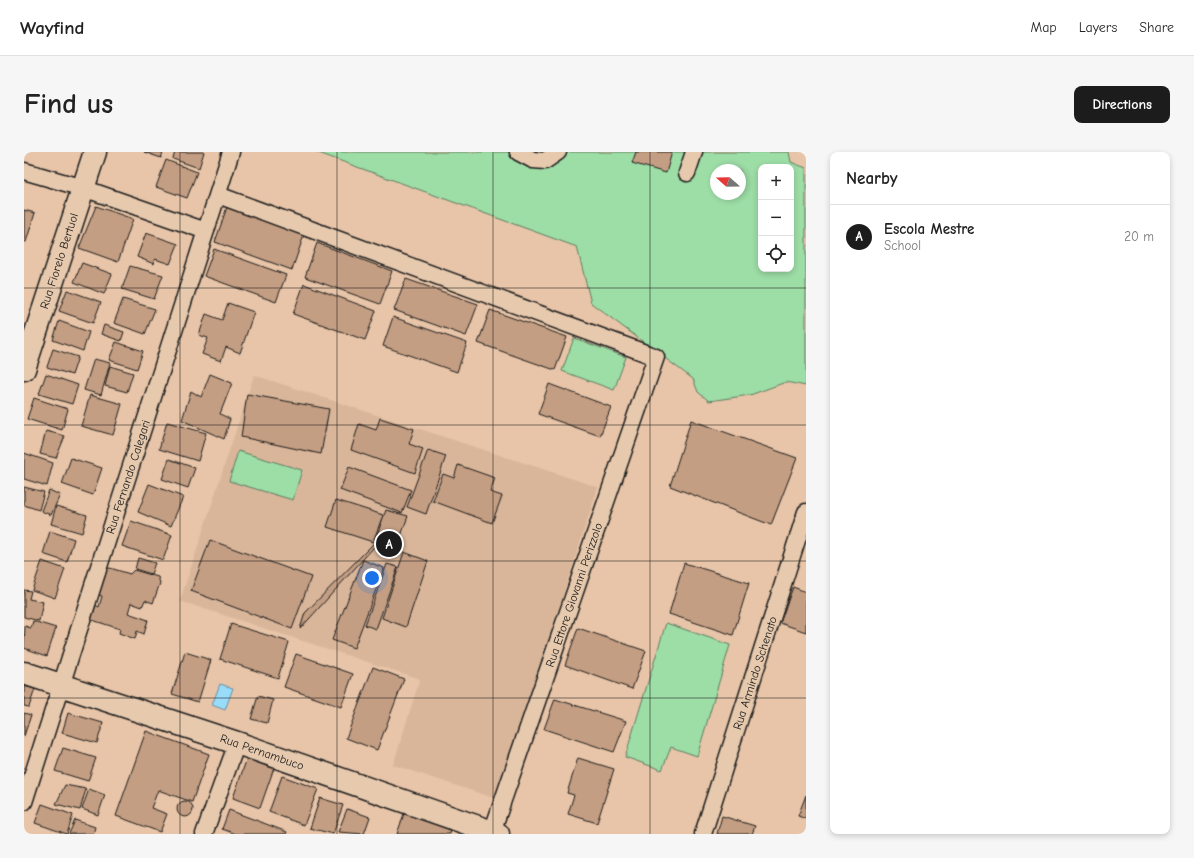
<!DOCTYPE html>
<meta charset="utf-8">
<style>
body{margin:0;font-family:"Comic Neue",sans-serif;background:#f6f6f6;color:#222}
.controls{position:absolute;right:12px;top:12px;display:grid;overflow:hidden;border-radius:8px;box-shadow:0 2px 6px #0003}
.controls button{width:36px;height:36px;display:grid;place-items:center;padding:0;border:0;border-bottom:1px solid #e0e0e0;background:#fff;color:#222;font:20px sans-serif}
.compass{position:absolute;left:686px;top:12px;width:36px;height:36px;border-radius:50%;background:#fff;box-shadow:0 2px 6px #0003;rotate:290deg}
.you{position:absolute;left:348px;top:426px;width:14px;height:14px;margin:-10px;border:3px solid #fff;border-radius:50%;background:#1a73e8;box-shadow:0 0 0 6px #1a73e833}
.badge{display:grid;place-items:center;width:26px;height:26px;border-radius:50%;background:#1c1c1c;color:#fff;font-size:13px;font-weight:700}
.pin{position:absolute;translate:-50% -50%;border:2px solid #fff;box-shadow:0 1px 4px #0006}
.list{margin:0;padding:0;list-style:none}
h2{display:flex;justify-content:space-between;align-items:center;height:52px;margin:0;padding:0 16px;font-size:17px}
h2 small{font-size:13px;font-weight:400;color:#767676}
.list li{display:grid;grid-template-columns:26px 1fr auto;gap:12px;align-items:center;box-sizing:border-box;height:64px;padding:0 16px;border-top:1px solid #e0e0e0}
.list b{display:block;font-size:15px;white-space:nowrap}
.list p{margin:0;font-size:13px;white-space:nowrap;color:#767676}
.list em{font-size:13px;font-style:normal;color:#767676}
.icon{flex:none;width:22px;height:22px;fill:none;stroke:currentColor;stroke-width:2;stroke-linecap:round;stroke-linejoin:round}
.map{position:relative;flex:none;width:782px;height:682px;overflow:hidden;border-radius:8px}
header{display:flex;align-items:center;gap:24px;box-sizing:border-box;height:56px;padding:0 20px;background:#fff;border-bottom:1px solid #e0e0e0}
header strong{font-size:19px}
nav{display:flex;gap:22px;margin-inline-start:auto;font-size:14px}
.intro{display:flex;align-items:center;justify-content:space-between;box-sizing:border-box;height:96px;padding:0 24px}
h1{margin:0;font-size:28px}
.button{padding:10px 18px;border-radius:8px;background:#1c1c1c;color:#fff;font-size:14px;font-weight:700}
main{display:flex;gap:24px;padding:0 24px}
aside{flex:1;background:#fff;border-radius:8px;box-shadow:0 2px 6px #0003}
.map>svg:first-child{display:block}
.built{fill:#d9b69a}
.green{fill:#9ddda6;stroke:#5c7c61;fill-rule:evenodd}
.water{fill:#98dcfa;stroke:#668fa1}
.building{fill:#c49e83;stroke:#1c1c1c}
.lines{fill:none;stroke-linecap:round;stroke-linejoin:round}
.street-casing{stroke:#1c1c1c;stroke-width:19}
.secondary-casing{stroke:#1c1c1c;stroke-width:25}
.street{stroke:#e7caae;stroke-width:16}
.secondary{stroke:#e7caae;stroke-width:22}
.grid{fill:none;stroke:#1c1c1c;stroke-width:1;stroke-opacity:0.55}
.labels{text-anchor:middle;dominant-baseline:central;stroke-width:3;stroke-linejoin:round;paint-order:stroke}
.street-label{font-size:12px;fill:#1c1c1c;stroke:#e7caae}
</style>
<header>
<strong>Wayfind</strong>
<nav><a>Map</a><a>Layers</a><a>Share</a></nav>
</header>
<div class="intro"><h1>Find us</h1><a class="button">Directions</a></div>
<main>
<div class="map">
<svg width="782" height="682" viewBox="0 0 782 682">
<rect width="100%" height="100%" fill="#e8c5a8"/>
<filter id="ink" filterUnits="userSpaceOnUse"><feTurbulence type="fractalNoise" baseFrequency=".025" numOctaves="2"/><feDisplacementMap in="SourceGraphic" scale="8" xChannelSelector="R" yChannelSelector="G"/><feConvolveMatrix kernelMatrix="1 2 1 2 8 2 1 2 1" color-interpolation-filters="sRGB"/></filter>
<g filter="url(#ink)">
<path class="built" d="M230,223l344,112 -101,312 -104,-34 27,-86 -240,-78z"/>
<path class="green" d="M292,0h473l2,10 15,6v218l-20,-4 -36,13 -41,6 -11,-9 -5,-13 -102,-76 -14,-56zM737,15h30v102h-30zM692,18h24v24h-24z
M550,186l52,19 -12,33 -52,-19z
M214,299l64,19 -9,30 -64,-19z
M642,471l64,22 -33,111 -26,-9 -9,23 -37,-13z"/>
<path class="water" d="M196,532l13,4 -8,22 -13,-5z"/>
<path class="building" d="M120,0h19l-2,6z
M151,0h29l-5,16 -26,-9z
M612,0h36l-6,21 -34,-10z
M142,8l31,12 -10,26 -31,-11z
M72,54l37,13 -15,43 -39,-14z
M203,55l77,28 -12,35 -77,-28z
M0,58l11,3 -9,29h-2z
M122,81l32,11 -8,20 -15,-5 -1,5 -17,-7z
M293,91l75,28 -12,33 -75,-27z
M190,97l72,26 -10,27 -72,-26z
M58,111l30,11 -8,20 -30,-12z
M106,114l33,9 -9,24 -32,-10z
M382,127l72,25 -12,32 -72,-26z
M280,132l72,27 -11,29 -72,-26z
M43,138l34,12 -8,21 -34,-12z
M99,147l32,10 -10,25 -31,-11z
M204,151l26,9 -14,41 -14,-6 -5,14 -19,-7 6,-16 -9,-3 7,-21 16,6z
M466,158l77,27 -12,33 -77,-27z
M369,165l74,26 -10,29 -74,-26z
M35,169l30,11 -6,19 -30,-11z
M80,173l20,7 -3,9 -20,-7z
M92,190l27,9 -6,18 -28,-9z
M29,197l25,8 -6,18 -25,-8z
M70,207l16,4 -9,32 -17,-5z
M86,214l23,7 -6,19 -22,-6z
M22,222l32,11 -6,19 -33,-10z
M186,222l22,9 -12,31 10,5 -6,20 -42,-19 9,-29 10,6z
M525,232l62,23 -11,29 -62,-22z
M223,242l82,15 -8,45 -80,-17z
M66,243l32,9 -9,31 -32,-9z
M10,246l34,11 -6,21 -35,-11z
M356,266l34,11 -5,15 14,5 -8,24 -64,-23 8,-26 17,6z
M667,268l106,38 -26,67 -101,-39z
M143,270l39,11 -8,28 -39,-12z
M22,279l19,5 -9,22 -16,-4z
M404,298l18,6 -20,58 -19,-7z
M0,301l29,10 -6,23 -23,-7z
M47,306l31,10 -9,27 -31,-11z
M145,307l26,9 -7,20 -26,-9z
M434,313l37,13 -5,14 12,4 -10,27 -59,-22 10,-27 11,4z
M325,315l62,23 -9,23 -62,-23z
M125,332l34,13 -12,29 -33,-14z
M0,335l20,5 -5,18 -15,-5z
M25,338l11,5 -9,20 -10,-4z
M312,348l47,15 -10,27 -46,-15z
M32,354l31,9 -5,18 -31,-9z
M362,358l22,6 -13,37 -21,-6 -74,82 5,-16 69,-70z
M107,369l41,14 -9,25 -41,-14z
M26,379l24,8 -7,23 -24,-8z
M186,388l101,37 -19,52 -101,-38z
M380,400l24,9 -22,66 -24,-9z
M114,406l17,5 -4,11 -16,-5z
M339,408l21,8 -30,80 -22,-8z
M18,409l23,8 -10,29 -23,-8z
M660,411l65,20 -16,52 -64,-21z
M363,412l11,3 -22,62 -11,-4z
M86,416l20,6 4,-4 24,7 2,6 -7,20 -8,-3 -3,7 -11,-4 -3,10 20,7 -4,14 -7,-3 -2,8 -16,-6 1,-4 -34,-11 5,-15 8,4 3,-11 -8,-3 8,-23z
M769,435l13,5v40l-26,-9z
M0,438l7,1 -2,8 14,3 -4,19 -15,-4z
M9,469l23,7 -9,28 -23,-8 1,-22 6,2z
M207,472l58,18 -11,36 -58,-19z
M554,476l68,23 -14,38 -67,-24z
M161,500l26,8 -13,42 -26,-8z
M272,502l57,20 -12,33 -57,-20z
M349,515l31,12 -27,71 -31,-12z
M0,534l11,3 -6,18 -5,-1z
M234,544l15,4 -6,23 -16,-4z
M531,547l71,22 -12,31 -70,-23z
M0,561l7,2 -7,21z
M44,561l35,10 -6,20 -35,-10z
M122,579l63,23 -17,48 -34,-12 -7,18 16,6 -7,18 -44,-16z
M39,596l33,10 -8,23 -33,-10z
M223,606l27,10 -14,40 -27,-10z
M554,606l36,11 -17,54 -29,-9 6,-19 -7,-2z
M258,624l36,13 -14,36 -35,-13z
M41,633l21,4 -6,21 -24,-6z
M65,637l16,6 -7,20 -16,-6z
M782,643v24l-8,-3z
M296,646l23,7 -10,29 -23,-6z
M153 657a8 8 0 1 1 16 0a8 8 0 1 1-16 0Z
M18,652l31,11 -6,19 -32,-11z
M383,653l47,17 -4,12h-53z
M323,657l23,8 -6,17 -26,-2z
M205,658l58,22 -1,2h-50l-14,-5z
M698,664l33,10 -3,8h-35z
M51,668l20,7 -2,7h-24z"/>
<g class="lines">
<g class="street-casing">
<path id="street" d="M494,0l15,8 12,1 13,-9
M0,19l59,17 123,43
M663,21l7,-21
M194,43l438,162 -164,475
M0,650l207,-650
M180,682l33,-91
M679,682l103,-322"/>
</g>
<g class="secondary-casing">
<path id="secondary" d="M0,217l71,-217
M0,521l213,70 261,91"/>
</g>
<use href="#street" class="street"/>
<use href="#secondary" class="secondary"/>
</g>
</g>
<path class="grid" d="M156,0v682M313,0v682M469,0v682M626,0v682M0,136h782M0,273h782M0,409h782M0,546h782"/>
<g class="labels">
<g class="street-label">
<text transform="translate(35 109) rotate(-72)">Rua Fiorelo Bertuol</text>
<text transform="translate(104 325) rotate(-72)">Rua Fernando Calegari</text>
<text transform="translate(550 443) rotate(-71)">Rua Ettore Giovanni Perizzolo</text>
<text transform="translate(731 521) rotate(-72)">Rua Armindo Schenato</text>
<text transform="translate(238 600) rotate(19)">Rua Pernambuco</text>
</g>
</g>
</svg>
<div class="controls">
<button>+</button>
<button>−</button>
<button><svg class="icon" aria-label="locate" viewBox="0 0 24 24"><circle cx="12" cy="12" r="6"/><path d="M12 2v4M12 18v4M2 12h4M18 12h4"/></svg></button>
</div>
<svg class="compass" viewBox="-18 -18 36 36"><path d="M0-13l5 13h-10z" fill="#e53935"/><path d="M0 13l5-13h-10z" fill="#767676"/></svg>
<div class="you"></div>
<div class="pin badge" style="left:365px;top:392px">A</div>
</div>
<aside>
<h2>Nearby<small></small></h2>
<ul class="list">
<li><span class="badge">A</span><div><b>Escola Mestre</b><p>School</p></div><em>20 m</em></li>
</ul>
</aside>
</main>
